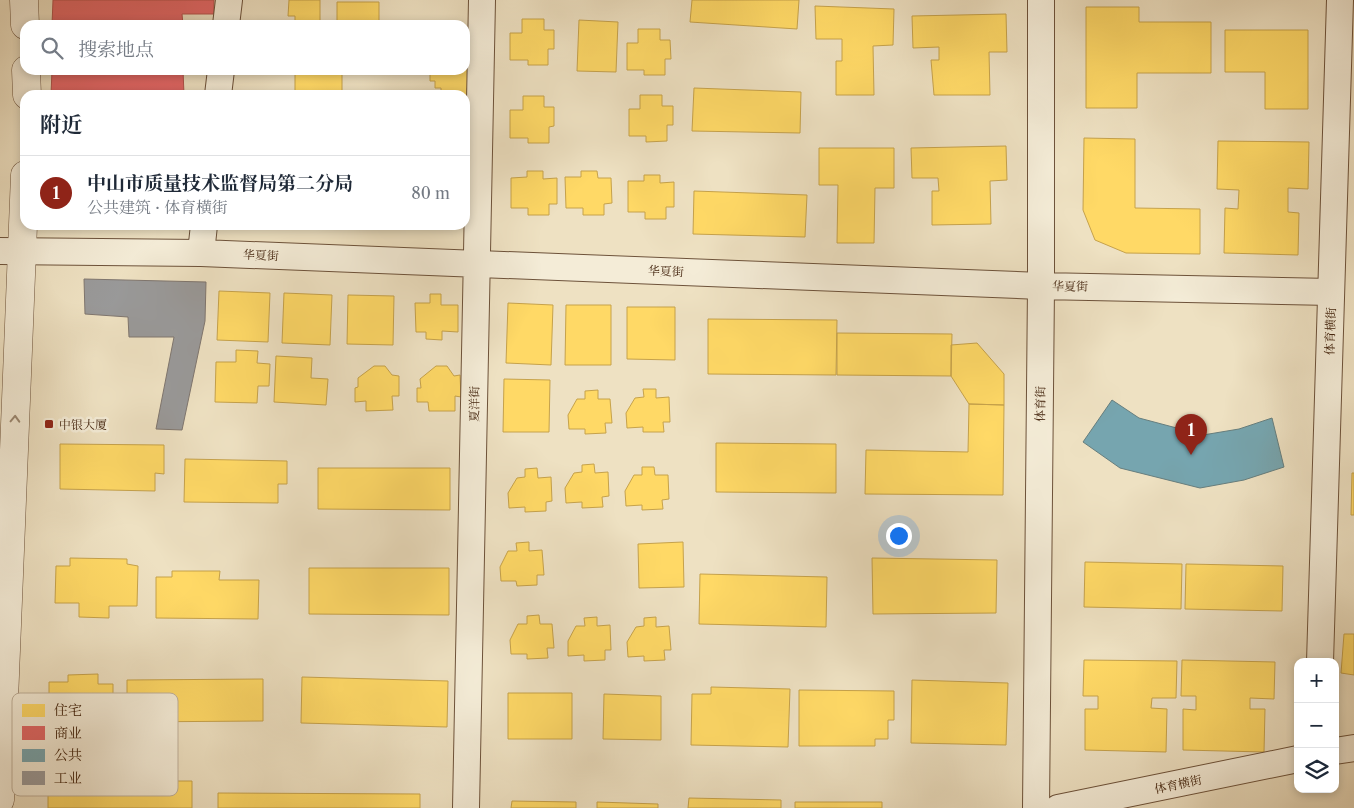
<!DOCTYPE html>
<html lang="zh">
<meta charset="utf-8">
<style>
body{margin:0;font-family:"Libre Caslon Text","Noto Serif SC",serif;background:#f2f2f3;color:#1f2937}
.controls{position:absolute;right:15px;bottom:15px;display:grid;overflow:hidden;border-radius:10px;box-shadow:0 2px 8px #0003}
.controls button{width:45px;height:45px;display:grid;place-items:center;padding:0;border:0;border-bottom:1px solid #e0e1e3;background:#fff;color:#1f2937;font:25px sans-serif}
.you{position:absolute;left:898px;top:535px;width:18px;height:18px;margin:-12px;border:4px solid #fff;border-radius:50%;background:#1a73e8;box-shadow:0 0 0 8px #1a73e833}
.badge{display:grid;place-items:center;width:32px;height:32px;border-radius:50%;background:#8f2418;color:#fff;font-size:16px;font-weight:700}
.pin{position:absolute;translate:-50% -41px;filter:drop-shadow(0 1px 2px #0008)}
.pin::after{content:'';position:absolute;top:26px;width:18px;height:15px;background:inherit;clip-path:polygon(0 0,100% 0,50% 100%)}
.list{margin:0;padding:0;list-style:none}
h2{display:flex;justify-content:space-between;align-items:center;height:65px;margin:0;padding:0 20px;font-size:21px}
h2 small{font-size:16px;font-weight:400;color:#747a83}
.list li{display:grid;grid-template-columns:32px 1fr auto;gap:15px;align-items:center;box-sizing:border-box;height:75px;padding:0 20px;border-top:1px solid #e0e1e3}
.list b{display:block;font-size:19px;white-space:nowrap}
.list p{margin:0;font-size:16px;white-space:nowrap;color:#747a83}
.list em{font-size:16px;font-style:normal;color:#747a83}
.icon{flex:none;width:28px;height:28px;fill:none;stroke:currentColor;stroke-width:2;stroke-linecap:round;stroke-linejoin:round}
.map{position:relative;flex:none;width:1354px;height:808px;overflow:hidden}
.search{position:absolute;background:#fff;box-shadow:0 2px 8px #0003;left:20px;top:20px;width:450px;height:55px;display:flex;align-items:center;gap:12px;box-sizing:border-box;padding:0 18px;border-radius:15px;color:#747a83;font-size:19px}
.panel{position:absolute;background:#fff;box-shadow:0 2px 8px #0003;left:20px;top:90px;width:450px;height:140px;border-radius:15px}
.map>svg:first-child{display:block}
.homes{fill:#ffd966;stroke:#c6a24b}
.shops{fill:#e06666;stroke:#b1524b}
.public{fill:#76a5af;stroke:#667e7e}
.industry{fill:#999;stroke:#7f766f}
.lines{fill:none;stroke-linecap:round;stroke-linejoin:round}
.minor-casing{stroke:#6d523a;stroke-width:28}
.tertiary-casing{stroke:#6d523a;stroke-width:29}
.minor{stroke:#f4ecd7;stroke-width:26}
.tertiary{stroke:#f4ecd7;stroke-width:28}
.oneway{stroke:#9b8872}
.poi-dot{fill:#8f2418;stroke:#f4ecd7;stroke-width:2}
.labels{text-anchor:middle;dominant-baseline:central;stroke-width:5;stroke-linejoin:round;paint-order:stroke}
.street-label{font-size:12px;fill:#42230d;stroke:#f4ecd7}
.poi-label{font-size:12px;fill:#42230d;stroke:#f4ecd7;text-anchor:start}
.key{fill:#f4ecd7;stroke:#bfb09a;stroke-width:1}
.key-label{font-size:14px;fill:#42230d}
</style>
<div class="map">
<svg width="1354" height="808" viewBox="0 0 1354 808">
<rect width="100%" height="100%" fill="#eee1c2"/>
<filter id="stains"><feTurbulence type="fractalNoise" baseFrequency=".004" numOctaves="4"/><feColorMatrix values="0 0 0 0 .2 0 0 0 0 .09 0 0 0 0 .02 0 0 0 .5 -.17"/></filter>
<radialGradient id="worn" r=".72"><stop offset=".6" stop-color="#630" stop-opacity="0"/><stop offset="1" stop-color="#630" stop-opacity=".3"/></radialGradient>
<path class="homes" d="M289,0h31v25h-25v-9h-7z
M692,0h107l-2,29 -107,-7z
M337,2h42v19h-11v4h-31z
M815,6l79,3 -1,36 -20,1 1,49h-38v-34h6v-22h-26z
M1086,7h53v15h72v51h-74v35h-51z
M1006,14l1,38h-18l1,43h-56l-3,-35h8v-13l-26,1 -1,-32z
M522,19h22v11h10v19h-6v16h-20v-5h-18v-27h12z
M579,20l39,2 -2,50 -39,-1z
M638,29h22v11h10l1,19h-6v16h-21v-5h-17v-27h11z
M1225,30h83v79h-43v-37h-40z
M465,60h10v28h-8v16h-2v-9h-24v-7h-6v-7h-5v-11h35z
M304,70h38v25h-47v-22h9z
M694,88l107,4 -1,41 -108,-2z
M640,95h22v11h11v19h-6v16l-21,1v-6h-17v-27h11z
M523,96h21v11h10v19l-5,1v16h-21v-5h-18v-28h13z
M1084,138l51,1v69l65,1v45l-74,-1 -31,-13 -12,-30z
M1218,141l91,1 -1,47 -20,-1v24l11,1 -1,42 -74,-2 1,-45 13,1 1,-19 -22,-1z
M1006,146l1,34 -17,1 1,43 -59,1v-34h7l-1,-13h-26l-1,-30z
M819,148h75v40h-19l-1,55h-37l1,-58h-19z
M527,171h16v8l14,-1v26h-8v11h-21v-7h-17v-30l16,-1z
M581,171h16l1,7h13l1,25 -8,1v11h-21v-7h-17l-1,-31h16z
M644,175h16v8l14,-1v25h-8v12h-21v-7h-17v-31h16z
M694,191l113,4 -2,42 -112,-3z
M219,291l51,2 -2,49 -51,-2z
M284,293l48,2 -2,50 -48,-2z
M430,294h11v11h17v27l-16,-1v9l-16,-1v-7h-10l-1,-29h15z
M348,295l46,1 -1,49 -46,-1z
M508,303l45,2 -2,60 -45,-2z
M566,305h45v60h-46z
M627,307h48v53l-48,-1z
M708,319l129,1 -1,55 -128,-1z
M837,333l115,1 -1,42 -114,-1z
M977,343l27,31v31l-35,-1 -18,-28v-31z
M236,350l22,1 -1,12 13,1 -1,22h-11l-1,17 -42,-1 1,-40h20z
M276,356l36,2 -1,20 17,1 -2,26 -52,-3z
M374,366h11l7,9 7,1v20h-7l1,14 -27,1v-10l-11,1v-14l3,-1v-9z
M436,366h11l7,10 6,-1 1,22 -6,-1v15h-26l-1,-9h-11v-14h4l-1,-9z
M504,379l46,1 -1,52h-46z
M643,389h13v9l13,-1 1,25h-7l1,10h-21v-5l-16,1 -1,-15 9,-15 9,-1z
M598,390v9h12l2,24h-7l1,10 -21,1v-5h-16l-1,-14 9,-16h8v-8z
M969,404l35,1 -1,90 -138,-1 1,-44 102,2z
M716,443l120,1v49l-120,-1z
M60,444l104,1v29l-9,-1v18l-95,-2z
M185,459l102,2v23h-9v19l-94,-1z
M594,464l1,9 13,-1 1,24 -7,1 1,10 -21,1v-6l-16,1 -1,-15 9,-15 8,-1v-7z
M642,467h12l1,8h13l1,24 -7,1 1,9 -21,1v-5l-16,1 -1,-15 9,-16h8z
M318,468h132v42l-132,-1z
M537,468l1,10 13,-1 1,24 -6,1v9l-21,1v-5l-16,1 -1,-15 9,-15 8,-1v-8z
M1352,473h2v42h-3z
M529,542v9l13,-1 2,25h-7v10l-20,1 -1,-5h-15l-1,-14 8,-16h9l-1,-8z
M683,542l1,45 -45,1 -1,-44z
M70,558l57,1v5l11,2 -1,40h-28v12l-30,-1v-14h-24l1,-37h14z
M872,558l125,2 -1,53 -123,1z
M1085,562l97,2 -1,45 -97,-2z
M1186,564l97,2 -1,45 -97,-2z
M309,568h140v47l-140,-1z
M172,571h48l-1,9h40l-1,39 -102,-1v-41h16z
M700,574l127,3 -1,50 -127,-3z
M539,615l1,9h12l2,24h-7l1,10 -21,1v-5h-16l-1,-14 8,-16h9v-8z
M597,617v9l13,-1 1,25h-6v10l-21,1v-6l-16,1v-15l8,-15h9l-1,-8z
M656,617v10l13,-1 2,24h-7l1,10 -21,1v-5l-16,1 -1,-15 9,-15 8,-1v-8z
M1344,634h10v41l-13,-2z
M1084,660l93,1 -1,37h-24l-1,10 16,1 -1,43 -81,-2v-41h13v-13h-15z
M1182,660l93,2 -1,37 -24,-1v11h15l-1,43 -81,-2v-41l13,1v-14h-15z
M98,674v10h15v39l-19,1v7h-34v-12h-11v-37h19v-7z
M302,677l146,4 -1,46 -146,-4z
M263,679v42l-136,1v-42z
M912,680l96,3 -2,62 -95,-2z
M711,687l79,2 -2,58 -97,-2 1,-51h19z
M799,690l95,1v29h-6v19h-13v7h-76z
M508,693h64v46h-64z
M604,694l57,2v44l-58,-1z
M48,781h144v27h-144z
M218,793l202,1v14h-202z
M689,798l92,2v8h-93z
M512,801l64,1v6h-65z
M597,802l61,2v4h-61z
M795,802h87v6h-87z"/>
<path class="shops" d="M53,0h161v14h-32l1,11h-131z
M52,70h131l1,25h-133z"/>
<path class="public" d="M1112,400l27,18 64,17 36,-6 33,-11 12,49 -40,13 -44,8 -80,-20 -37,-26z"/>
<path class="industry" d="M84,279l122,3 -1,39 -23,109 -26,-1 18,-92h-45l-1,-20 -43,-3z"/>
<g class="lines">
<g class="minor-casing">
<path id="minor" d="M226,25l3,-25
M218,95l3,-25
M0,251l201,2 840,33 290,6
M201,253l3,-28
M1320,662l20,-662
M1335,751l19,-3
M466,808l16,-808
M1036,808l5,-522v-286
M1058,808l240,-49"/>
</g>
<g class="tertiary-casing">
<path id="tertiary" d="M24,0l1,25
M26,70l1,25
M0,800l25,-625"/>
</g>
<use href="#minor" class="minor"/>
<use href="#tertiary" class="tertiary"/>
</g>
<defs><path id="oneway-chevron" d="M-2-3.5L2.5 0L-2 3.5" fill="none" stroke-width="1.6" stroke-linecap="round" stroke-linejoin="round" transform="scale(1.25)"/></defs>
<use class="oneway" href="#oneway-chevron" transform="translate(15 419) rotate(-88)"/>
<rect class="poi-dot" x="44" y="419" width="10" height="10" rx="2.5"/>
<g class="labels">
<g class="street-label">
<text transform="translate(261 255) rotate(2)">华夏街</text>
<text transform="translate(666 271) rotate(2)">华夏街</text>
<text transform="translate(1070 286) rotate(1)">华夏街</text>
<text transform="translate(1330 331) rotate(-88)">体育横街</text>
<text transform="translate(474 404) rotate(-89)">夏洋街</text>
<text transform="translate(1040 404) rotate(-89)">体育街</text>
<text transform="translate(1178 784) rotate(-12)">体育横街</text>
</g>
<g class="poi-label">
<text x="59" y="424">中银大厦</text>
</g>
</g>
<rect x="12" y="693" width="166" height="103" rx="8" class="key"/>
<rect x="22" y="704" width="23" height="13" fill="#ffd966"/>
<rect x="22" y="726" width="23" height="14" fill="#e06666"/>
<rect x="22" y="749" width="23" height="13" fill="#76a5af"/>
<rect x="22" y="771" width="23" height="14" fill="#999"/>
<g class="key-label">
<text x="54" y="715">住宅</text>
<text x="54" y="738">商业</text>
<text x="54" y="760">公共</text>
<text x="54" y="783">工业</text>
</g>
<rect width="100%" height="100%" filter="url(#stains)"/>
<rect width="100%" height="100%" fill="url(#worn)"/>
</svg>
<div class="controls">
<button>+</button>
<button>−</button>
<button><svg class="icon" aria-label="layers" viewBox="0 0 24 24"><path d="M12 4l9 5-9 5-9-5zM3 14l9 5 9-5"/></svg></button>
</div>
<div class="you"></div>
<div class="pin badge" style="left:1191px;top:455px">1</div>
<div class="search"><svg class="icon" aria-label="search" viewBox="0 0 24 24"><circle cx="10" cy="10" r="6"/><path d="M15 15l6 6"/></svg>搜索地点</div>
<section class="panel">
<h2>附近<small></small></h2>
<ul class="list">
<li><span class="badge">1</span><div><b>中山市质量技术监督局第二分局</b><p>公共建筑 · 体育横街</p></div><em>80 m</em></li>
</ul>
</section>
</div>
